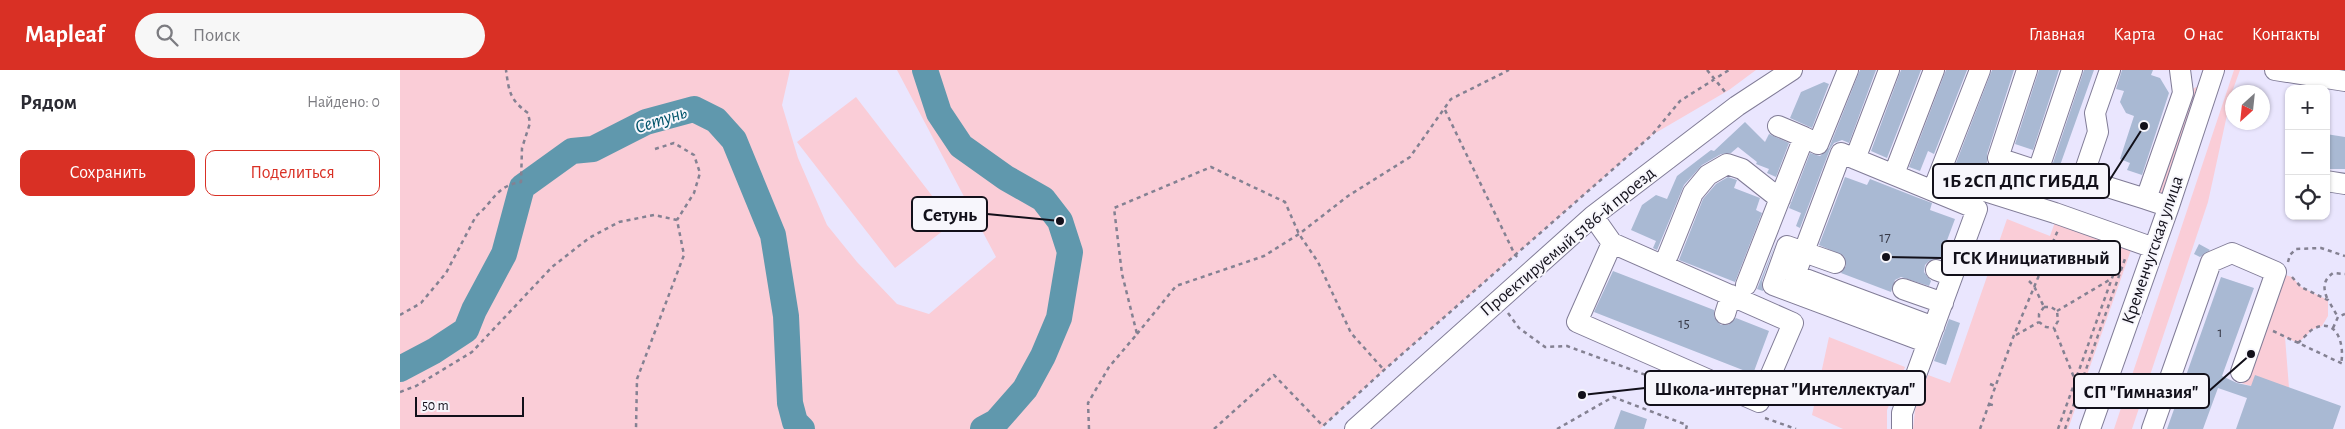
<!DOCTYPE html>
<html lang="ru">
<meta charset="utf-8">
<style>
body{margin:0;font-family:"Alegreya Sans",sans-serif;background:#f7f7f7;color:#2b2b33}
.controls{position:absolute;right:15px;top:15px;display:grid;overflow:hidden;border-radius:10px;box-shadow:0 1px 4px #0004}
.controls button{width:45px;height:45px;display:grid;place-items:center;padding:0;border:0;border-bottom:1px solid #e1e1e2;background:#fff;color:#2b2b33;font:25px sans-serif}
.compass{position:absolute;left:1825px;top:15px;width:45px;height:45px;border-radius:50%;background:#fff;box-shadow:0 1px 4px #0004;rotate:207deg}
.scale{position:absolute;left:15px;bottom:12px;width:109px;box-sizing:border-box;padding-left:5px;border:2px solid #12101a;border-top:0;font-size:14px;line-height:18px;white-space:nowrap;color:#12101a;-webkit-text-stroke:4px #f7f6fc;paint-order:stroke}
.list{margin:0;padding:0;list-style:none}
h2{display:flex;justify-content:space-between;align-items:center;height:65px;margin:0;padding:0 20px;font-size:21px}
h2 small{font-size:16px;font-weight:400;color:#7c7c81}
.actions{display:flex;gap:10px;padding:15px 20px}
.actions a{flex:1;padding:11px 0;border:1px solid #d93025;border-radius:10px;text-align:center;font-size:18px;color:#d93025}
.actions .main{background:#d93025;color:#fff}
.icon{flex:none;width:28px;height:28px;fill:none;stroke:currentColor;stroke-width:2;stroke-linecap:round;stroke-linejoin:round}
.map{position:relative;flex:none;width:1945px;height:359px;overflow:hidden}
header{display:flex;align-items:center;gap:30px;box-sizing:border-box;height:70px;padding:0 25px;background:#d93025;color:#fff}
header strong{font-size:24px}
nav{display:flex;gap:28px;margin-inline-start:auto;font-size:18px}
.search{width:350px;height:45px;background:#f7f7f7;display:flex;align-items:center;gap:12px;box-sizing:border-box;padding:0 18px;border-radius:28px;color:#7c7c81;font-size:19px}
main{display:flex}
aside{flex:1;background:#fff}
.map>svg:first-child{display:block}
.green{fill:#facdd7}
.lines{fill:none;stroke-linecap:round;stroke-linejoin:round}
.river{stroke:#6098ad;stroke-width:26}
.building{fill:#a9b9d3}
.minor-casing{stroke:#817c97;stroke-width:22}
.path{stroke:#848192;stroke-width:2.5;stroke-dasharray:4 4;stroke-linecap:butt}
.minor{stroke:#fff;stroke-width:20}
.labels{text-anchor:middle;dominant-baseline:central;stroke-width:4;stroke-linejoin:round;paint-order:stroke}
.number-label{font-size:15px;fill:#383a48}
.street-label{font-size:18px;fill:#12101a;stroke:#f7f6fc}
.water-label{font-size:19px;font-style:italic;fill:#01546a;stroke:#f7f6fc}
.leader{fill:none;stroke:#12101a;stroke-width:2}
.callout-dot{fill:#12101a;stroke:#f7f6fc;stroke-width:2}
.callout{fill:#f7f6fc;stroke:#12101a;stroke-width:2}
.callout-label{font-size:19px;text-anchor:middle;font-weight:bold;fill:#12101a}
</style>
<header>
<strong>Mapleaf</strong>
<div class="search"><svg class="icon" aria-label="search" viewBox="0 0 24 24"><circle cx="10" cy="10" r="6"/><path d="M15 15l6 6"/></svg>Поиск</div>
<nav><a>Главная</a><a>Карта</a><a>О нас</a><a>Контакты</a></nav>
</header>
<main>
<aside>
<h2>Рядом<small>Найдено: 0</small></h2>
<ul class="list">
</ul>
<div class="actions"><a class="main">Сохранить</a><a>Поделиться</a></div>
</aside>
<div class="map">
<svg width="1945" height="359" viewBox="0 0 1945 359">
<rect width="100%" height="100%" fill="#eae6fe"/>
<path class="green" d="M0,0h390l-8,35 16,53 29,67 30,37 40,42 32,10 67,-57 -99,-187h859l-27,20 -77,45 -268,235 -64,59h-920z
M1834,0h6l-8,22 -24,110 -76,227h-18z
M1801,15l-40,112 -10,-13 32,-91z
M456,27l97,126 -58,45 -98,-126z
M1607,149l43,17 5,-14 76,28 -63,179h-155l2,-19 13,-35 22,8z
M1876,202l16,5 9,10 27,13v16l-6,10 -9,3 -15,14 -13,-6 4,51 -38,-2 -13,-4z
M1429,267l76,30 -18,43v19h-44l-31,-14z"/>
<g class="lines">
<path class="river" d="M525,0l14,43 22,33 45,32 37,21 17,22 10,31 -11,66 -16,38 -18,33 -29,33 -13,7
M0,299l34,-18 32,-21 8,-20 30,-56 18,-67 50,-36 21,-2 53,-27 48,-13 22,11 18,20 39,95 13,81 4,87 5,19 7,7"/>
</g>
<path class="building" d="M1460,0h16l-27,73 -7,-3 -8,3 -4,6 -30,79 -4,-2 5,-13 -12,-5 21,-55 10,3 9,-8z
M1501,0h20l-34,88 -16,-7z
M1546,0h21l-33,84 -6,-3 -8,20 -11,-4z
M1592,0h22l-27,84v8l-3,10 -12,-4 -3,7 -5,3 -5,11 -8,-4 7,-21 -2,-1z
M1639,0h20l-26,80 -18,-6z
M1684,0h10l-36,101 -7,-2z
M1722,0h31l-2,5 9,3 9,15 -27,82 -15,-5 3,-7 -10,-4 14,-43 -8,-3 -6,-11 4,-11 -8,-2z
M1424,12l5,2 -17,44 -22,-10 11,-26z
M1345,52l20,20 4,-8 20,9 -13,34 -9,-4 2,-4 -13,-5 1,-2 -19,-15 -7,6 -10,1 -19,11 -18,20 -27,65 -4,-2 3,-7 -25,-11 11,-25 14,-10 11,4 10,-23 34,-26 3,1z
M1926,64l19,3v32h-19z
M1328,107l9,3 -3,8 26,10 -4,12 6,3 -27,69 -56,-22 24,-61 13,-15z
M1445,107l22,8 3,-6 46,18 16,6 -2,7 25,9 -15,40 -11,2 -4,4 -1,7 7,9 -2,5 -28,-9 -6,3 -4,12 -50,-19 5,-7 -2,-10 -25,-11z
M1376,172l-14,39 1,10 -6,-2z
M1799,174l11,6 -10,7 -6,-3z
M1213,201l101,39v7l7,8h7l8,-7 33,13 -16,43 -159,-62z
M1821,207l33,11 -32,88 15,7 14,3 4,-11 86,31 -8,23h-97l11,-31 -29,-10 -15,41h-36z
M1549,249l11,4 -14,42 -12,-4z
M1221,340l26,9 -3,10h-30z"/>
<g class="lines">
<g class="minor-casing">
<path id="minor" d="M1627,0l-29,88 40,13 34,-101
M1710,0l-15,43 3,19 -16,47 64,20
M1875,0l70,11
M1378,56l26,11
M1455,89l34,-89
M1494,104l40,-104
M1926,111l19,3
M1533,120l47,-120
M1758,133l-12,-4 37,-106 -3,-23
M1565,134l7,-17 83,26 99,35
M1193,146l19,27 -35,79 182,80 34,-79 -181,-80
M1268,185l25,-62 15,-18 19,-11 15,5 38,30
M1435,193l-48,-17 -14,39 155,58
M1536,200l16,6
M1346,215l58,-148 14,7 30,-74
M1503,219l40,14
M1325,244l6,-19
M955,359l238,-213 144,-110 55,-36
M1502,359v-16l75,-204 -136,-56 -46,122 139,52
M1690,359l79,-223 45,-136
M1752,359l59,-167 21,-9 44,19 -35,100"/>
</g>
<path class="path" d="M1307,0l19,23
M1045,40l70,145 5,4
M255,79l19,-6 20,12 6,18 -6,20 -17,27
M1888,192l2,-7 6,-6 25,-1 24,8
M1716,196l4,-14
M1892,207l9,10 27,13 10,17
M1629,211l5,5 10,21
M1927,228c-4,-10 -4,-18 6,-25l12,1
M1644,237l-5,7v8l7,5 8,1
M1644,237h7l6,4 1,10 -4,7
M1657,241l54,-32
M1108,243l11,15 26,19 22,-1 117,43
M0,245l21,-12 25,-30 30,-57c18,-14 19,-30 45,-34l1,-34 8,-25 -2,-10c-18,-13 -19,-21 -22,-43
M1654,258l21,52
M1933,258l5,-11 7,-3
M1873,261l72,34
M737,264l39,-48 88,-30 35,-22 49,-38 62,-39 41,-58 58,-29
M1616,265l23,-13
M1898,273c5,-4 10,-11 15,-14 24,-13 32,16 28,35
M1590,314l5,2
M0,322l16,-6 56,-34 80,-85 37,-29 30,-16 35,-7 23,5 7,35 -47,124 -1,50
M1589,334l7,2
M1365,348l31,11
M689,359l-1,-26 21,-36 28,-33 -15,-60 -8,-66 97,-41 74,35 14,32 19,28 33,71 33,37
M814,359l60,-54 49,51 61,-56 268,-235 28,-34 49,-31
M1157,359l56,-32 74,28 -1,4
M1580,359l34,-94 44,-105
M1658,359l58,-162 -4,-17
M1665,359l61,-173"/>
<use href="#minor" class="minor"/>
</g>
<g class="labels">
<g class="number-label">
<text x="1485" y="167">17</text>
<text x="1284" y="253">15</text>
<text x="1820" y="262">1</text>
</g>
<g class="street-label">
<text transform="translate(1168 172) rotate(-40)">Проектируемый 5186-й проезд</text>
<text transform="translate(1753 180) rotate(-71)">Кременчугская улица</text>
</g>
<g class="water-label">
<text transform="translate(261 50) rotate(-18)">Сетунь</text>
</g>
</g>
<path class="leader" d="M1744 56L1709 111M660 151L587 144M1486 187L1542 188M1182 325L1245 318M1851 284L1809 321"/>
<g class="callout-dot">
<circle cx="1744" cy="56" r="5"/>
<circle cx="660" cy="151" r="5"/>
<circle cx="1486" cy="187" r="5"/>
<circle cx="1182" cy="325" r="5"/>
<circle cx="1851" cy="284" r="5"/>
</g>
<g class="callout">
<rect x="1533" y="94" width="176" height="34" rx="5"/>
<rect x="512" y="127" width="75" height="34" rx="5"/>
<rect x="1542" y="171" width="178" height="34" rx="5"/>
<rect x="1245" y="301" width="280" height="34" rx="5"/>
<rect x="1674" y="304" width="135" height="34" rx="5"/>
</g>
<g class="callout-label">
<text x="1621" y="117">1Б 2СП ДПС ГИБДД</text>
<text x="550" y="151">Сетунь</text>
<text x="1631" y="194">ГСК Инициативный</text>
<text x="1385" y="325">Школа-интернат "Интеллектуал"</text>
<text x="1741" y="328">СП "Гимназия"</text>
</g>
</svg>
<div class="controls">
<button>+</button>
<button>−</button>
<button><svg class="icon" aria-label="locate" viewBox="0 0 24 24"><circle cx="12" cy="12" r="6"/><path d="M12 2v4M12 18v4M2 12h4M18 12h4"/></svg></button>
</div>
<svg class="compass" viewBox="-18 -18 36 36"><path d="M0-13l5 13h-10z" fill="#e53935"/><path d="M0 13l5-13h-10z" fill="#7c7c81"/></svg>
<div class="scale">50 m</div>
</div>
</main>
